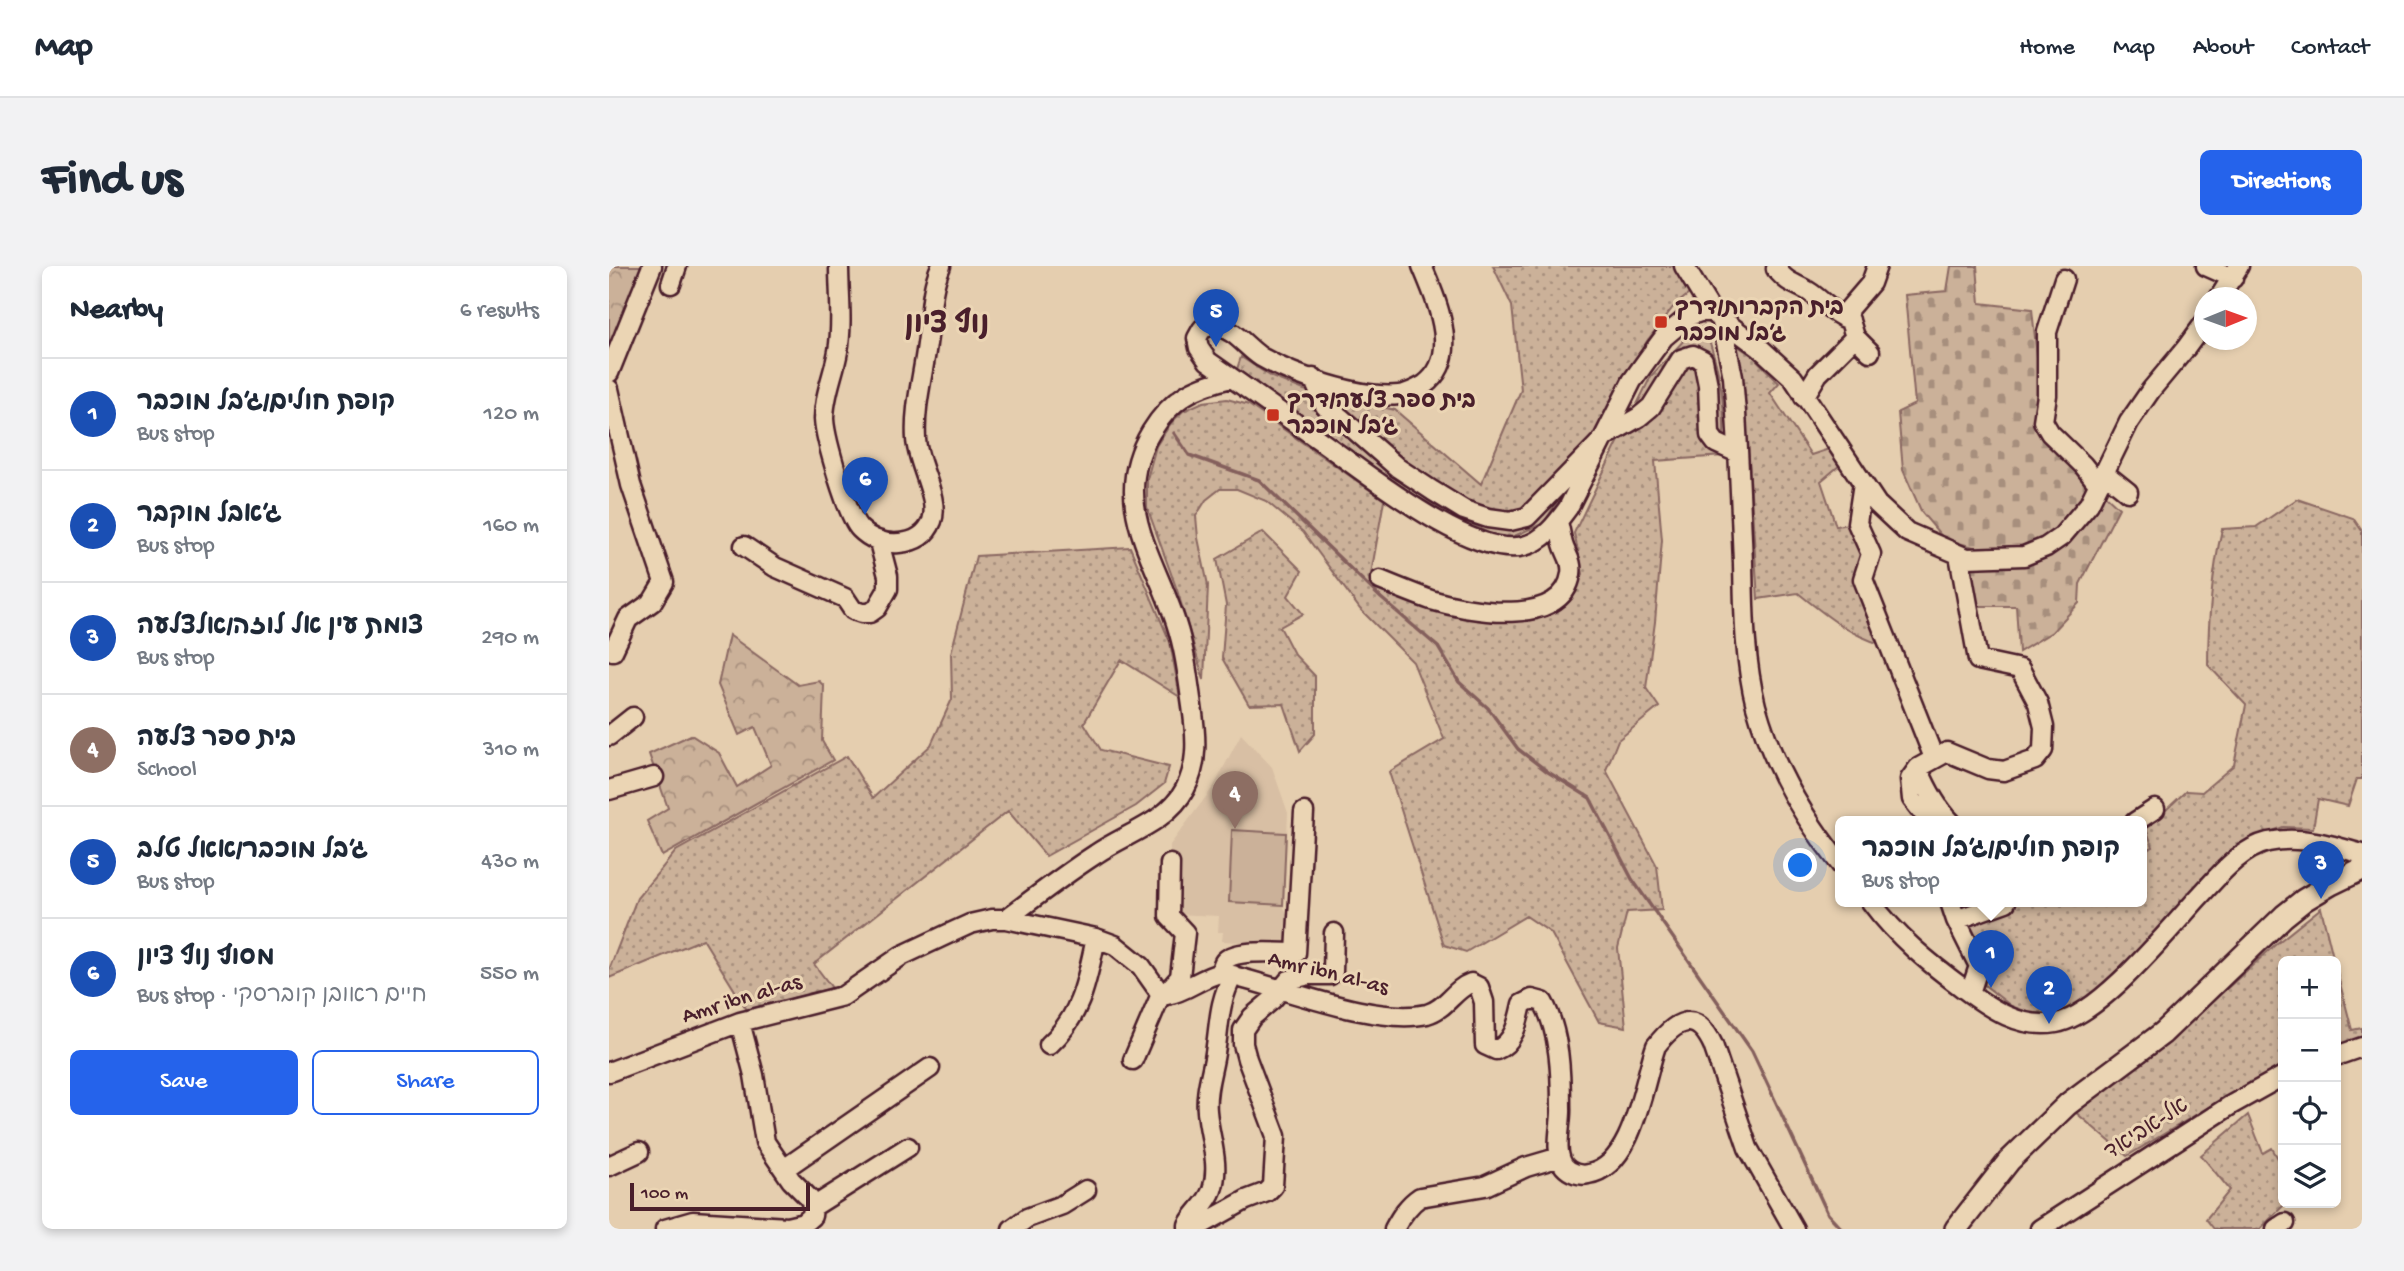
<!DOCTYPE html>
<meta charset="utf-8">
<style>
body{margin:0;font-family:"Gochi Hand","Playpen Sans Hebrew",sans-serif;background:#f2f2f3;color:#1f2937}
.controls{position:absolute;right:21px;bottom:21px;display:grid;overflow:hidden;border-radius:10px;box-shadow:0 4px 10px #0003}
.controls button{width:63px;height:63px;display:grid;place-items:center;padding:0;border:0;border-bottom:2px solid #e0e1e3;background:#fff;color:#1f2937;font:35px sans-serif}
.compass{position:absolute;left:1585px;top:21px;width:63px;height:63px;border-radius:50%;background:#fff;box-shadow:0 4px 10px #0003;rotate:89deg}
.scale{position:absolute;left:21px;bottom:18px;width:180px;box-sizing:border-box;padding-left:7px;border:4px solid #4a1f2b;border-top:0;font-size:19px;line-height:24px;white-space:nowrap;color:#4a1f2b;-webkit-text-stroke:5px #ebd5b4;paint-order:stroke}
.you{position:absolute;left:1192px;top:600px;width:24px;height:24px;margin:-18px;border:5px solid #fff;border-radius:50%;background:#1a73e8;box-shadow:0 0 0 10px #1a73e833}
.badge{display:grid;place-items:center;width:46px;height:46px;border-radius:50%;background:#2563eb;color:#fff;font-size:23px;font-weight:700}
.pin{position:absolute;translate:-50% -58px;filter:drop-shadow(0 2px 4px #0008)}
.pin::after{content:'';position:absolute;top:37px;width:24px;height:21px;background:inherit;clip-path:polygon(0 0,100% 0,50% 100%)}
.popup{position:absolute;left:1226px;top:550px;width:312px;height:91px;box-sizing:border-box;display:grid;place-content:center;border-radius:10px;background:#fff;filter:drop-shadow(0 2px 5px #0005);font-size:23px;white-space:nowrap;color:#747a83}
.popup b{font-size:26px;color:#1f2937}
.popup::after{content:'';position:absolute;left:50%;top:100%;margin-left:-14px;border:14px solid transparent;border-top-color:#fff}
.list{margin:0;padding:0;list-style:none}
h2{display:flex;justify-content:space-between;align-items:center;height:91px;margin:0;padding:0 28px;font-size:30px}
h2 small{font-size:23px;font-weight:400;color:#747a83}
.list li{display:grid;grid-template-columns:46px 1fr auto;gap:21px;align-items:center;box-sizing:border-box;height:112px;padding:0 28px;border-top:2px solid #e0e1e3}
.list b{display:block;font-size:26px;white-space:nowrap}
.list p{margin:0;font-size:23px;white-space:nowrap;color:#747a83}
.list em{font-size:23px;font-style:normal;color:#747a83}
.actions{display:flex;gap:14px;padding:21px 28px}
.actions a{flex:1;padding:16px 0;border:2px solid #2563eb;border-radius:10px;text-align:center;font-size:24px;color:#2563eb}
.actions .main{background:#2563eb;color:#fff}
.icon{flex:none;width:38px;height:38px;fill:none;stroke:currentColor;stroke-width:2;stroke-linecap:round;stroke-linejoin:round}
.map{position:relative;flex:none;width:1753px;height:963px;overflow:hidden;border-radius:10px}
header{display:flex;align-items:center;gap:42px;box-sizing:border-box;height:98px;padding:0 35px;background:#fff;border-bottom:2px solid #e0e1e3}
header strong{font-size:33px}
nav{display:flex;gap:38px;margin-inline-start:auto;font-size:24px}
.intro{display:flex;align-items:center;justify-content:space-between;box-sizing:border-box;height:168px;padding:0 42px}
h1{margin:0;font-size:49px}
.button{padding:18px 32px;border-radius:10px;background:#2563eb;color:#fff;font-size:24px;font-weight:700}
main{display:flex;gap:42px;padding:0 42px}
aside{flex:1;background:#fff;border-radius:10px;box-shadow:0 4px 10px #0003}
.map>svg:first-child{display:block}
.built{fill:#d8bfa4}
.grass{fill:url(#grass-dots);stroke:#8a6862;stroke-width:2}
.forest{fill:url(#forest-crowns);stroke:#8a6862;stroke-width:2}
.cemetery{fill:url(#cemetery-stones);stroke:#8a6862;stroke-width:2}
.garden{fill:#cbb199;stroke:#8a6862;stroke-width:2}
.lines{fill:none;stroke-linecap:round;stroke-linejoin:round}
.stream{stroke:#845f5c;stroke-width:3.5}
.minor-casing{stroke:#4a1f2b;stroke-width:23}
.major-casing{stroke:#4a1f2b;stroke-width:26}
.minor{stroke:#ebd5b4;stroke-width:18}
.major{stroke:#ebd5b4;stroke-width:21}
.poi-dot{fill:#c8321e;stroke:#ebd5b4;stroke-width:2.5}
.labels{text-anchor:middle;dominant-baseline:central;stroke-width:6;stroke-linejoin:round;paint-order:stroke}
.poi-label{font-size:23px;font-weight:bold;fill:#4a1f2b;stroke:#ebd5b4;text-anchor:start}
.street-label{font-size:23px;fill:#4a1f2b;stroke:#ebd5b4}
.district-label{font-size:30px;font-weight:bold;fill:#4a1f2b;stroke:#ebd5b4}
</style>
<header>
<strong>Map</strong>
<nav><a>Home</a><a>Map</a><a>About</a><a>Contact</a></nav>
</header>
<div class="intro"><h1>Find us</h1><a class="button">Directions</a></div>
<main>
<aside>
<h2>Nearby<small>6 results</small></h2>
<ul class="list">
<li><span class="badge" style="background:#1a4fb4">1</span><div><b>קופת חולים/ג׳בל מוכבר</b><p>Bus stop</p></div><em>120 m</em></li>
<li><span class="badge" style="background:#1a4fb4">2</span><div><b>ג׳אבל מוקבר</b><p>Bus stop</p></div><em>160 m</em></li>
<li><span class="badge" style="background:#1a4fb4">3</span><div><b>צומת עין אל לוזה/אלצלעה</b><p>Bus stop</p></div><em>290 m</em></li>
<li><span class="badge" style="background:#8d6e63">4</span><div><b>בית ספר צלעה</b><p>School</p></div><em>310 m</em></li>
<li><span class="badge" style="background:#1a4fb4">5</span><div><b>ג׳בל מוכבר/אאל טלב</b><p>Bus stop</p></div><em>430 m</em></li>
<li><span class="badge" style="background:#1a4fb4">6</span><div><b>מסוף נוף ציון</b><p>Bus stop · חיים ראובן קוברסקי</p></div><em>550 m</em></li>
</ul>
<div class="actions"><a class="main">Save</a><a>Share</a></div>
</aside>
<div class="map">
<svg width="1753" height="963" viewBox="0 0 1753 963">
<defs>
<pattern id="grass-dots" width="8" height="8" patternUnits="userSpaceOnUse" patternTransform="scale(1.75)"><rect width="8" height="8" fill="#cbb199"/><path d="M2 2h.1M6 6h.1" fill="none" stroke="#a78f7d" stroke-width="1.8" stroke-linecap="round"/></pattern>
<pattern id="forest-crowns" width="20" height="18" patternUnits="userSpaceOnUse" patternTransform="scale(1.75)"><rect width="20" height="18" fill="#cbb199"/><path d="M2 6a3 3 0 1 1 6 0M12 15a3 3 0 1 1 6 0" fill="none" stroke="#a78f7d"/></pattern>
<pattern id="cemetery-stones" width="16" height="16" patternUnits="userSpaceOnUse" patternTransform="scale(1.75)"><rect width="16" height="16" fill="#cbb199"/><path d="M2 7V4a2 2 0 0 1 4 0v3zM10 15v-3a2 2 0 0 1 4 0v3z" fill="#a78f7d"/></pattern>
</defs>
<rect width="100%" height="100%" fill="#e5ceaf"/>
<filter id="ink" filterUnits="userSpaceOnUse"><feTurbulence type="fractalNoise" baseFrequency=".0143" numOctaves="2"/><feDisplacementMap in="SourceGraphic" scale="14" xChannelSelector="R" yChannelSelector="G"/><feConvolveMatrix kernelMatrix="1 2 1 2 8 2 1 2 1" color-interpolation-filters="sRGB"/></filter>
<g filter="url(#ink)">
<path class="built" d="M632,468l31,33 16,46 -4,95 7,11v26l-69,-4 1,-9h-5l1,-16 -45,-2 1,-58 -5,-1v-10l44,-59z"/>
<path class="grass" d="M884,0h201l10,16 -30,24 -27,35 -62,115 -41,67 -32,14 -14,1 -88,-45 -173,-124 4,-12 31,20 32,13 91,20 86,74 40,-94 -9,-84z
M1095,60c17,44 23,83 19,130l-68,5 7,79 -7,82 -9,66 13,19 -41,33 -12,30 51,96 5,44 -35,2 -9,36 8,79 -27,-5 -48,-89 -25,-17 -60,36 -22,-7 -55,-173 55,-33 -31,-77 -53,-53 -57,-77 -37,-31 -29,-12h-17l-14,11 -10,16 2,22 10,47 -4,95 -27,-90 -30,-83v-28l9,-33 15,-23 12,-12 20,-9 24,-3 22,6 135,95 -14,80 62,26h127l24,-32 -9,-41 26,-54 51,-103 34,-37z
M1127,79l17,11 26,27 -9,10 41,62 18,-6 11,16 -19,16 15,45 12,-2 16,32 -9,29 26,59c-32,-9 -58,-31 -83,-51l-40,6 -14,-211z
M1688,233l56,19 9,13v248h-5l-9,27 -30,-7 -5,29 -30,-1 -31,12 -30,23 -93,97 -38,36 -25,17 -31,3 -24,-9 -29,-23 5,-20 -28,-61h182l1,-50 11,-5 -7,-18 40,-38 16,1 32,-27 12,-60 -38,-40c0,-46 4,-91 14,-136l34,-2z
M654,266l39,39 -14,25 15,18 -23,13 14,27 21,22v58l-15,17 -16,-47 -35,1 -27,-47 4,-53 -9,-46z
M521,281l40,95 10,55 -59,-37 -37,63 17,27 68,17 -5,17 -28,22 -90,50 -38,-45 -194,153 18,24 -85,22 -44,-71 -94,39v-8l28,-72 39,-47 171,-95 26,42 58,-53 21,-46 -1,-46 25,-97z
M1712,642l13,53h-51v107l-44,21 -112,67 -53,-45 104,-78 98,-89z
M1727,702l16,62 10,-2v10l-26,7z
M1639,849l15,38 9,-5 11,19v36h3l-26,26h-46l-8,-10 24,-29 -29,-35z"/>
<path class="forest" d="M0,0h41l-41,87z
M120,369l69,50 21,-4 5,5 -2,55 11,19 -171,96 -15,-35 21,-13 -19,-54 42,-19 28,18 18,34 34,-22 -16,-38 -16,8 -21,-50z"/>
<path class="cemetery" d="M1342,0h26l3,37 52,6 9,87 -4,34 47,49 4,16 -40,46 -32,9 -35,-1 -37,-10 -22,-26 -19,-43 -5,-58 17,-8 -10,-109 42,-4z
M1494,227l16,15 -39,76 -1,19 -27,29 -33,20 -3,-46h-44l-3,-37 77,-13z"/>
<path class="garden" d="M623,564l54,3 -3,72 -54,-3z"/>
<g class="lines">
<path class="stream" d="M565,167l15,22 70,25 122,118 57,49 21,35 29,26 30,41 30,23 42,26 42,81 120,172 76,163 14,15"/>
<g class="minor-casing">
<path id="minor" d="M230,0c0,28 4,58 -1,85 -4,23 -14,44 -14,68 1,19 23,97 36,110 11,11 24,15 39,14 15,-1 27,-7 33,-22 8,-23 -15,-57 -16,-82 -2,-33 7,-62 11,-95 4,-25 3,-54 14,-78
M813,0c14,34 41,91 2,119 -7,4 -16,9 -25,10 -38,4 -105,-19 -138,-38 -14,-9 -26,-27 -44,-31 -5,-1 -10,1 -15,3l-5,9 2,10 9,13c38,27 76,54 114,81 43,30 149,117 202,104 20,-5 33,-23 44,-38l64,-127 15,-21 17,-23 25,-21 11,-4h12l48,36 33,30 84,126 30,28 60,26 57,-2 22,-9 16,-11 27,-32 40,-82 22,-32 35,-42 19,-26
M1075,0l28,46
M1169,0l-2,3c13,15 16,13 32,22 15,9 25,24 42,29
M1597,0l27,12
M1455,13l-17,53v63l-4,26 7,12 33,32 15,19
M62,18l6,-18
M1610,32l20,-32
M1112,52l12,59 3,36c3,50 5,100 7,150 1,47 1,96 13,143 16,58 47,112 85,159
M1246,71l15,15
M0,107l43,-107
M704,112l12,28 17,13 56,49 35,23 31,19 24,8 22,3 17,-4 79,-81 33,-19 12,-10 30,-48 12,-4 10,5 5,25 2,50 6,8 22,10
M0,123l22,96 33,97 -12,20 -24,17 -15,32
M1195,131l14,-23 37,-37 -8,-26 24,-28 6,-17
M1494,206l25,20
M1254,217l-6,40 14,31 -8,25 71,179
M135,280l31,21 70,31 8,12 9,3h8l7,-5 11,-19v-13l-9,-34
M771,314c17,7 34,14 51,20 36,11 132,29 140,-26 2,-13 -5,-19 -8,-30 -2,-7 -3,-15 -5,-22
M0,470l24,-19
M1309,502c8,19 18,39 33,54
M0,524l45,-13
M1321,556l-18,-23 -2,-20 8,-11 29,-16 41,17 16,2 31,-11 8,-10 1,-23 -6,-24 -18,-34 -42,-9 -19,-105
M1526,556l20,-13
M1262,636c26,35 58,61 93,87 27,20 56,40 92,34 43,-7 111,-91 142,-125 19,-20 41,-49 70,-56 32,-7 64,3 94,12
M1341,636l6,18 23,46 -9,27
M397,653c29,-22 59,-45 90,-65 29,-20 72,-32 89,-65 14,-26 11,-55 7,-83 -4,-28 -7,-56 -16,-83 -21,-66 -67,-122 -25,-191 21,-34 42,-45 80,-54
M1347,654l50,-18
M612,707c0,-2 2,-10 3,-11 10,-14 56,-9 72,-9l8,-141
M556,728l15,-17 5,-44 -16,-17 1,-52
M440,779c33,-30 38,-66 47,-107
M1727,790l26,-9
M524,794l29,-68
M0,806l131,-50 103,-26 58,-40 47,-22 22,-10 22,-5h14l90,19 19,7 26,21 17,24 9,5c21,-4 34,-18 54,-22 56,12 152,53 206,41 19,-5 27,-25 44,-31l8,4 5,15 1,43 11,5c18,-7 22,-28 26,-46l10,-5 11,3c17,30 18,72 18,106 1,16 -8,43 3,58 6,7 16,10 24,8 46,-7 55,-92 68,-128 20,-26 40,-37 57,-1l35,103 46,81
M0,900l30,-14
M175,903l146,-101
M204,941l95,-60
M56,963l28,-8 94,6 17,-4 8,-7 1,-9 -4,-9 -18,-18 -26,-38 -11,-67 -14,-53
M403,963l15,-11 35,-13 24,-15
M579,963v-4c6,-12 19,-21 24,-35 9,-26 -3,-53 -5,-79 -2,-21 5,-38 8,-58 5,-31 3,-49 18,-78
M585,963l52,-29 21,-8 6,-6 3,-50 -29,-77 -4,-15v-14l9,-13 20,-17 17,-20 20,-5h21l3,-3 1,-39
M785,963c7,-13 14,-24 26,-32l65,-11 41,-19 34,-10
M1431,963l191,-124 52,-29
M1667,963l9,-6"/>
</g>
<g class="major-casing">
<path id="major" d="M1347,963l53,-68 59,-57 95,-71 121,-117 20,-16 27,-16 31,-15"/>
</g>
<use href="#minor" class="minor"/>
<use href="#major" class="major"/>
</g>
</g>
<g class="poi-dot">
<rect x="1045" y="49" width="14" height="14" rx="3.5"/>
<rect x="657" y="142" width="14" height="14" rx="3.5"/>
</g>
<g class="labels">
<g class="poi-label">
<text x="1066" y="43">בית הקברות/דרך<tspan x="1066" dy="26">ג׳בל מוכבר</tspan></text>
<text x="678" y="136">בית ספר צלעה/דרך<tspan x="678" dy="26">ג׳בל מוכבר</tspan></text>
</g>
<g class="street-label">
<text transform="translate(719 708) rotate(14)">Amr ibn al-as</text>
<text transform="translate(133 734) rotate(-17)">Amr ibn al-as</text>
<text transform="translate(1538 864) rotate(-33)">אל-אביאד</text>
</g>
<g class="district-label">
<text x="338" y="60">נוף ציון</text>
</g>
</g>
</svg>
<div class="controls">
<button>+</button>
<button>−</button>
<button><svg class="icon" aria-label="locate" viewBox="0 0 24 24"><circle cx="12" cy="12" r="6"/><path d="M12 2v4M12 18v4M2 12h4M18 12h4"/></svg></button>
<button><svg class="icon" aria-label="layers" viewBox="0 0 24 24"><path d="M12 4l9 5-9 5-9-5zM3 14l9 5 9-5"/></svg></button>
</div>
<svg class="compass" viewBox="-18 -18 36 36"><path d="M0-13l5 13h-10z" fill="#e53935"/><path d="M0 13l5-13h-10z" fill="#747a83"/></svg>
<div class="scale">100 m</div>
<div class="you"></div>
<div class="pin badge" style="left:1382px;top:722px;background:#1a4fb4">1</div>
<div class="popup"><b>קופת חולים/ג׳בל מוכבר</b>Bus stop</div>
<div class="pin badge" style="left:1440px;top:758px;background:#1a4fb4">2</div>
<div class="pin badge" style="left:1712px;top:633px;background:#1a4fb4">3</div>
<div class="pin badge" style="left:626px;top:563px;background:#8d6e63">4</div>
<div class="pin badge" style="left:607px;top:81px;background:#1a4fb4">5</div>
<div class="pin badge" style="left:256px;top:249px;background:#1a4fb4">6</div>
</div>
</main>
